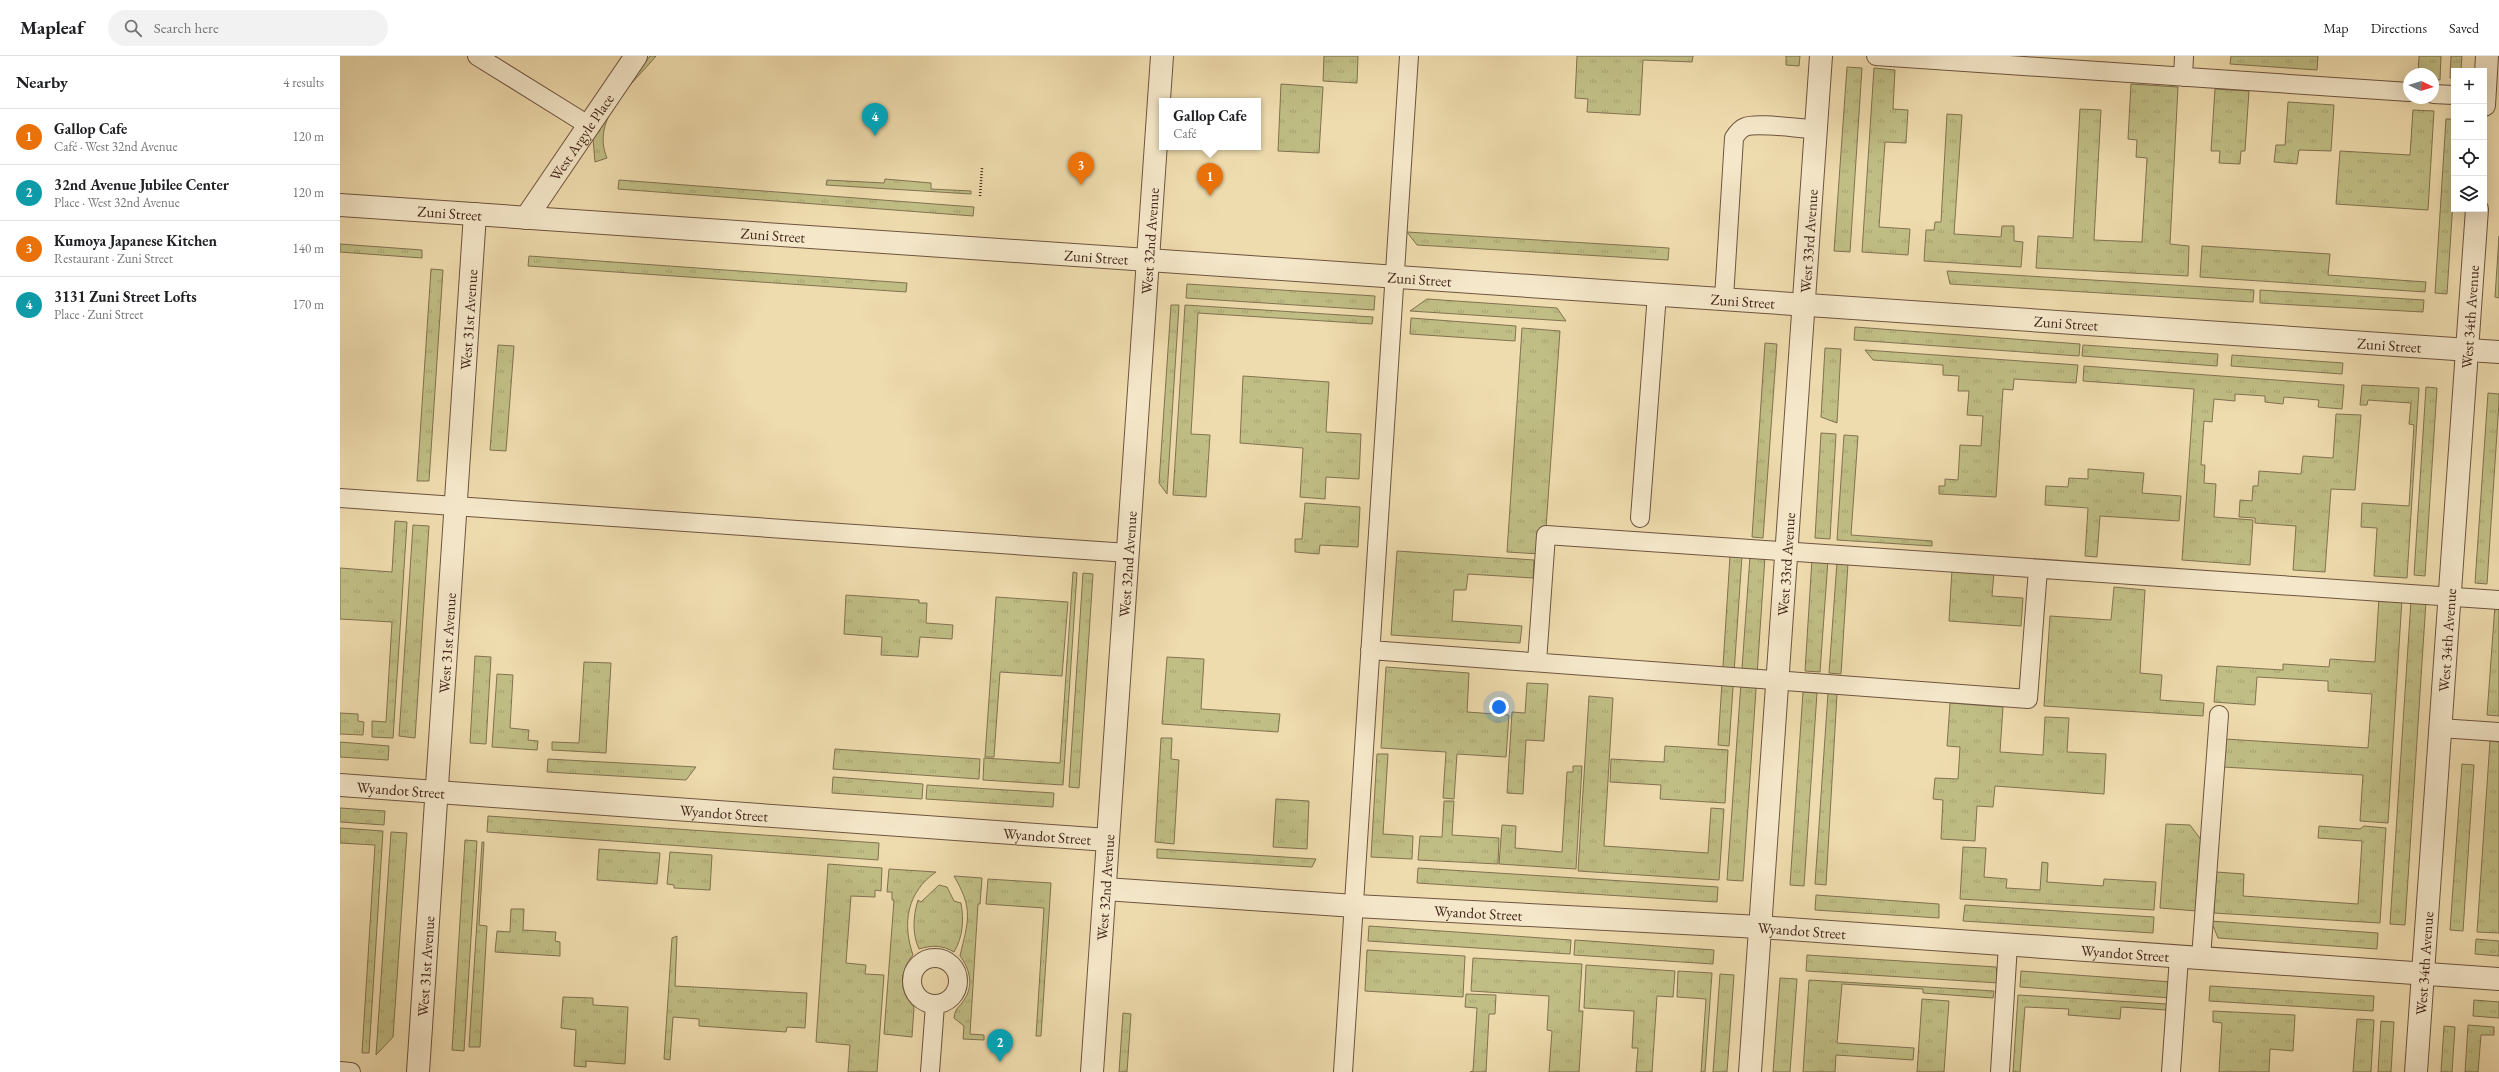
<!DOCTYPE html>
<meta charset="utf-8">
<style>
body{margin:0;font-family:"EB Garamond",serif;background:#f2f2f2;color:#202124}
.controls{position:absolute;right:12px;top:12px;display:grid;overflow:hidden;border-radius:0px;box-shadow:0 4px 16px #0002}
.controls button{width:36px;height:36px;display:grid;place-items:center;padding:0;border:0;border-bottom:1px solid #e0e0e0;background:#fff;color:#202124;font:20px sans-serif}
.compass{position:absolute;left:2063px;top:12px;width:36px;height:36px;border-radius:50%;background:#fff;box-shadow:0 4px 16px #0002;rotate:94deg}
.you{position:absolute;left:1159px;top:651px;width:14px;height:14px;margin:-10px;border:3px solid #fff;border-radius:50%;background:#1a73e8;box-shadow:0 0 0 6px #1a73e833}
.badge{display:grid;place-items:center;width:26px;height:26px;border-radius:50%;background:#b45309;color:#fff;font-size:13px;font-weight:700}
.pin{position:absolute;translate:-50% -33px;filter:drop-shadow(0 1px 2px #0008)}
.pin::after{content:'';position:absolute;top:21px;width:14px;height:12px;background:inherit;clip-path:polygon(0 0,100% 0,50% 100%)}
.popup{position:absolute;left:819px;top:42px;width:102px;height:52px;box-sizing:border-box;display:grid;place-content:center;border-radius:0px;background:#fff;filter:drop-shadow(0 1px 3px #0005);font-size:13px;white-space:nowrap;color:#757577}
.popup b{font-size:15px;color:#202124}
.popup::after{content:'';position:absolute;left:50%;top:100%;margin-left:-8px;border:8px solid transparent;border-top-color:#fff}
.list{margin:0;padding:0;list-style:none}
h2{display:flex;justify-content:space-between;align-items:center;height:52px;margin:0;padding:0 16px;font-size:17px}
h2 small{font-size:13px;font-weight:400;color:#757577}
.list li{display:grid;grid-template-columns:26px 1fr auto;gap:12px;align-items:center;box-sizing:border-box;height:56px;padding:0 16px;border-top:1px solid #e0e0e0}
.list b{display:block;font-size:15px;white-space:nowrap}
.list p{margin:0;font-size:13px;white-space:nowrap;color:#757577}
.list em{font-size:13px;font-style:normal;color:#757577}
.icon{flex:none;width:22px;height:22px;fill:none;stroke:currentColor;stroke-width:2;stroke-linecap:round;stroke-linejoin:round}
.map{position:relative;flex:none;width:2159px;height:1016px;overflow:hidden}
header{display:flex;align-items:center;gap:24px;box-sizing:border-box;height:56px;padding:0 20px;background:#fff;border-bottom:1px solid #e0e0e0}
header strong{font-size:19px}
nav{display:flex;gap:22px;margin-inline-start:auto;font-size:14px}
.search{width:280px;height:36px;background:#f2f2f2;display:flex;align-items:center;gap:10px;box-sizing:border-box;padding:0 14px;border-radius:22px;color:#757577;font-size:15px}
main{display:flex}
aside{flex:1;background:#fff}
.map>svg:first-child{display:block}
.grass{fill:url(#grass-tufts);stroke:#827250}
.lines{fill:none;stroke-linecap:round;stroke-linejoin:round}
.service-casing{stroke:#6e5440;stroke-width:20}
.minor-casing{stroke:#6e5440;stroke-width:24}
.tertiary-casing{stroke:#6e5440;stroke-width:24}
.path{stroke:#43261b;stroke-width:2.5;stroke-dasharray:1 2;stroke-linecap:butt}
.service{stroke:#f5e8ca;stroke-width:18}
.minor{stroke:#f5e8ca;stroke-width:22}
.tertiary{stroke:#f5e8ca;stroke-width:22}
.labels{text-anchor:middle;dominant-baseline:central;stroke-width:3;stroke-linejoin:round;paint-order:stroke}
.street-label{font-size:15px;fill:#43261b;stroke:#f5e8ca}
</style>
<header>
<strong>Mapleaf</strong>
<div class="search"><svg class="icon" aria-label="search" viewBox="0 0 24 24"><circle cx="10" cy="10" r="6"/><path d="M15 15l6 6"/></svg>Search here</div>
<nav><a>Map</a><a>Directions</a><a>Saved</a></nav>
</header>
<main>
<aside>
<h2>Nearby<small>4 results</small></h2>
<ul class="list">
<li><span class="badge" style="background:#e8710a">1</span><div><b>Gallop Cafe</b><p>Café · West 32nd Avenue</p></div><em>120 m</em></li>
<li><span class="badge" style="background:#0f9aa8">2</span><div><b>32nd Avenue Jubilee Center</b><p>Place · West 32nd Avenue</p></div><em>120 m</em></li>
<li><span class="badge" style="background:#e8710a">3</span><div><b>Kumoya Japanese Kitchen</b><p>Restaurant · Zuni Street</p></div><em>140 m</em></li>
<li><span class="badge" style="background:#0f9aa8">4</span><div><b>3131 Zuni Street Lofts</b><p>Place · Zuni Street</p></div><em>170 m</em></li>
</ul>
</aside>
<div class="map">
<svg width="2159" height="1016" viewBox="0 0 2159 1016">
<defs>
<pattern id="grass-tufts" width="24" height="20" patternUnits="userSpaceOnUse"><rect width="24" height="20" fill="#c0be85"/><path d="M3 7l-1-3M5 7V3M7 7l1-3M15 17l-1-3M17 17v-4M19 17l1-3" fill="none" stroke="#a6a372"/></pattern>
</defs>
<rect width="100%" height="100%" fill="#efdcae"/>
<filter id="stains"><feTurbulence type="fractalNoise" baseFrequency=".005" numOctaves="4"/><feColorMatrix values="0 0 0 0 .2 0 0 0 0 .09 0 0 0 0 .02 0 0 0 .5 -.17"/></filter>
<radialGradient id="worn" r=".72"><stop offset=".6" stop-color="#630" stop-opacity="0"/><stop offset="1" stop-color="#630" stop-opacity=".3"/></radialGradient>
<path class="grass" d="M310,0h6c-23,28 -66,62 -49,102l-12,4 -2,-23 4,-13z
M984,0h34l-1,27 -34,-2z
M1237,0h116l-1,6 -49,-2 -3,55 -53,-3 1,-13 -13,-1z
M1446,0h14l-1,10 -13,-1z
M1891,0h87l-1,14 -87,-6z
M2079,0h22l-1,24 -7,-1v-5h-15z
M2111,0h11l-1,15h-7v7h-4z
M1507,11l15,1 -12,184 -16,-1z
M1534,12l21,2 -2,39 15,1 -2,33 -21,-1 -6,85 31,2 -2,26 -46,-3z
M941,28l42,3 -4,66 -41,-2z
M1791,28l47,3 -8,157 19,2 -1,30 -152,-8 2,-32 35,2 7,-129 21,1 -7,130 48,2 5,-84 -11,-1 1,-17 -9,-1z
M1875,33l34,2 -4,60h-4l-1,13 -21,-1 1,-12h-9z
M1948,46l46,3 -3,46 -32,-1 -2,14 -23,-2 2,-17h9z
M2073,54l21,1 -6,99 -92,-6 4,-53 70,4z
M1607,58l15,1 -8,119 47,3 1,-11h12v15l9,1 -2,25 -97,-6 2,-31h8l1,-8h6z
M2106,63h8v67l-7,108 -12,-1z
M545,123l46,4v6l40,2v3l-145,-9 1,-5 57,3z
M279,124l355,27 -1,9 -355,-27z
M1067,176l262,16 -1,12 -251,-15z
M2159,180v62l-4,-1z
M0,188l82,6v8l-82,-6z
M1862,190l128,8 -2,21 98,7 -1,10 -225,-15z
M189,200l378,27 -1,9 -378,-26z
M91,213l12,1 -14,211h-12z
M1607,215l307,19 -1,12 -303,-18z
M847,228l188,12 -1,14 -188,-12z
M1920,234l164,10 -1,12 -163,-9z
M1087,243l130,9 9,13 -156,-10z
M831,249h8l-12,189 -8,-11z
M845,249l188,12 -1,7 -174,-11 -7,121 19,1 -4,62 -33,-2z
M1071,262l105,8 -1,15 -105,-7z
M1515,271l225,17 -1,12 -225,-16z
M1182,272l38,3 -14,197 -6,26 -33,-2z
M1425,287l12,1 -14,194 -11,-1z
M158,289l16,1 -8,105 -16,-1z
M1743,289l135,9 -1,12 -135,-10z
M1485,292l16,1 -4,74 -16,-6z
M1525,294l213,15 -2,18 -62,-4 -1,11 -10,-1 -7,108 -57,-3v-8h6v-7l13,1 2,-35 21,1 2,-30 -16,-1 2,-24h-11l1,-15 -16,-1v-10l-70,-5z
M1892,299l111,8 -1,11 -111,-8z
M1744,310l260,19 -2,24 -24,-2 1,-7 -35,-3 -1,7 -18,-2v-6l-30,-2v7l-21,-2 -2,23 -8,-1 -3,44h4l-1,18 12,1 -2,33 39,3 -3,45 -68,-5 12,-171 -111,-8z
M903,320l86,6 -3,50 35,2 -2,45 -33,-2 -1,22 -25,-2 3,-49 -63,-5z
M2022,329l57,3 -12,190 -33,-2 3,-48 -16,-1 1,-24 47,3 5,-81 -5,-1 2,-21 -43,-3 -1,5h-7z
M2086,331l11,1 -12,188 -11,-1z
M2148,337l11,1v8l-12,182 -12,-1z
M1996,358l25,1 -6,75 -24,-1 -6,83 -32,-2 3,-44 -41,-3v-5l-16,-1 1,-17 12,1 1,-15h5l1,-15 42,3 2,-18 30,2z
M1481,377l15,1 -6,105 -15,-1z
M1504,379l14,1 -7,99 81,6v5l-95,-6z
M1748,413l56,4 -2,20 39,3 -2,25 -79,-5 -3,41 -12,-1 3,-48 -43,-3 1,-19 22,1 1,-9 19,1z
M965,447l55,4 -2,40 -38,-2 -1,9 -24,-2v-13h7z
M55,465l12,1 -14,216 -21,-1v-16l14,1 6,-100 -52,-3v-51l52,4z
M73,469l16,1 -14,212 -16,-2z
M1057,495l137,9 -1,18 -65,-4 -2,16h-12l-2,31 70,5 -2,17 -129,-8z
M1390,500h12l-13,190 -11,-1z
M1410,500l15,1 -22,324 -16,-1z
M1472,503l16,1 -8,112 -15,-1z
M1497,506l11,1 -7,111 -12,-1z
M1612,513l42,3 -2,24 31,2 -2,28 -72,-5z
M733,516l4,1 -14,212 -80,-5 1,-22 76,5z
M743,517l10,1 -14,214 -10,-1z
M1774,531l31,3 -5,83 22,2 -2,25 44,3 -1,13 -159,-10 6,-90 61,4z
M506,539l73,5v3h8l-1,20 27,2 -1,14 -32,-2 -2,20 -37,-2 1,-18 -38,-3z
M656,541l72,5 -6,74 -62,-4 -6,85h-9z
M2039,541l23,2 -14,224 -28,-2 3,-46 -140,-8 2,-28 143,9 4,-54 -44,-3v-10l-71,-4 -2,28 -41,-3 3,-36 66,4v-6l46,3 1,-8 45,3z
M2071,544l15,1 -21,324 -15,-1z
M2155,549h4v111l-12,-1z
M135,600l16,1 -5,87 -16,-1z
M827,601l37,2 -3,50 79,5 -2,18 -116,-8z
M244,606l27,1 -5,90 -54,-3v-8l27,1z
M1046,611l83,6 -2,39 42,3 -3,42 -49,-3 -3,45 -11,-1 3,-46 -65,-4z
M157,618l16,1 -3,53 19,2 -1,10 10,1 -1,9 -45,-3z
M1187,627l21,1 -4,57 -18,-1 -3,54 -16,-1 5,-81 13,1z
M1463,636l14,1 -13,193 -14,-1z
M1488,637l9,1 -11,191 -11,-1z
M1249,640l24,2 -9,148 104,7 3,-45 13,1 -5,71 -141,-9z
M1610,647l53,4 -3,45 43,3 2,-38 24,1 -2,34 39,2 -2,40 -109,-8 -2,21 -16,-1 -2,35 -34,-2 2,-39 -10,-1 2,-21 23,1 2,-32 -13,-1z
M0,657l18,1v7l6,1 -1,13 -23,-1z
M821,682h11l-1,21 8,1 -5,84 -19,-2z
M2150,685l9,1v191l-22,-1z
M0,686l49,4 -1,14 -48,-3z
M1325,690l63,4 -3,53 -65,-4 1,-14 -51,-3 1,-23 53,3z
M495,693l145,10 -1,20 -146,-10z
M1037,698h11l-5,80 30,2 -1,23 -41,-2z
M208,703l148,8 -10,13 -139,-8z
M2122,708l12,1 -11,166 -13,-1z
M1233,710h9l-6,103 -77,-5 3,-39 14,1 -1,22 47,4 5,-80h6z
M493,721l90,7 -1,15 -90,-6z
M587,729l127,8 -1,14 -127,-8z
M936,743l33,2 -2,48 -34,-2z
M1104,745h10l-2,34 47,3 -1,26 -80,-4 2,-24 22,1z
M0,752l45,3 -1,14 -44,-3z
M148,760l391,27 -1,17 -391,-28z
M1826,768l24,1 12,16 -5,70 -37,-3z
M1979,770l41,3 4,-3 22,2 -6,95 -166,-10 2,-41 28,2 -1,22 115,8 4,-63 -44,-3z
M0,772l43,3 -14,222h-7l13,-208 -35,-2z
M51,776l16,1 -14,204 -17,18z
M125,784l12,1 -13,210 -12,-1z
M142,786h2l-5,83 8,1 -7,121h-11z
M1623,791l23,1 -2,29 23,2 -1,9 34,2 2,-28 6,1 -1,19 56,4 1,-7 52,3 -2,28 -194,-11z
M259,793l61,4 -3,31 -60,-4z
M817,793l159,10 -4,8 -155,-9z
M330,796l42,3 -2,35 -36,-2v-3l-7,-1z
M488,808l54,4 -1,23 -6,-1v7l-24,-1 -5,67 20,2 -1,9 19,1 -7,97h-29l2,-27 -34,-3z
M1078,812l300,19 -1,15 -300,-19z
M549,813l47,3c-29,20 -34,51 -23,83 -14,17 -14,36 1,52l-2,30 -28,-3 10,-134h-2v-8h-5z
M614,820l28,2 -2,26h-2l-8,130 14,1v5l-21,-1 1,-13 -10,-8c1,-10 5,-10 10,-18 10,-14 6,-31 -4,-44 8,-35 14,-46 -6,-80z
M648,823l63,4 -10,153h-5l8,-128 -58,-4z
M599,829l8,2 7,14 7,2c3,17 2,34 -7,49 -12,-7 -22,-7 -35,-3 -7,-15 -6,-33 -1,-49l3,2z
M1476,839l123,9v14l-124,-8z
M1625,849l189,12 -1,16 -190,-12z
M171,853h13l-1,21 33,2 -1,9 5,1v14l-65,-4 2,-21 13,1z
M1871,865l167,12 -1,16 -159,-11z
M1029,870l202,14 -1,14 -202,-13z
M337,880l-2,50 132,7 -2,35 -18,-1 -1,5 -87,-6v-7l-26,-2 -3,43 -6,-1 8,-121z
M2136,883l23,2v15l-24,-2z
M1235,884l139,10 -1,14 -139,-9z
M1027,894l98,6 -2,41 -98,-6z
M1467,899l189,12 3,16 -193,-12z
M1133,902l109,6 -3,47h4l-4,61h-30l3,-41 -5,-1 2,-34 -78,-5z
M1246,909l89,6 -2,26 -16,-1 -5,76h-16l2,-24h-6l2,-37 -50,-3z
M1338,915l34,2 -7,99h-4l5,-73 -29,-2z
M1681,915l151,11 -1,16 -151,-11z
M1380,918l14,1 -7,97h-14z
M1440,922l17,1 -7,93h-17z
M1469,924l185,11 -1,7 -70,-5v-4l-81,-5 -5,59 77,5 -1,12 -77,-5 -1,17h-32z
M1870,930l164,10 -1,15 -164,-10z
M1126,938l30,1 -1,19h-6l-3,58h-16l3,-1 4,-63 -12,-1z
M1678,939l149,9 -1,6 -45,-3 -1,12 -52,-4 1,-6 -44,-2 -5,65h-7z
M223,941l30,1v7l35,2 -3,57 -39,-3v6l-12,-1 2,-36 -15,-2z
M1582,943l27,2 -5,71h-27z
M2134,944l25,2v16l-26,-2z
M1873,955l82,4 -2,36 -23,-2 -1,23h-50l3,-49 -9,-1z
M783,957l8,1 -4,58h-8z
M2017,963l17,1 -3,52h-18z
M2041,965l13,1 -3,50h-13z
M2128,969l26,2v8h-13l-3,37h-13z
M2104,970l11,1 -3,45h-11z"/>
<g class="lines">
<g class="service-casing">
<path id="service" d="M137,0l111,69
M1536,0l533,36
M1843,21l1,-21
M2093,38l21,1
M1384,242l10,-160c3,-5 6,-9 11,-11 12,-5 56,2 71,2
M0,442l788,55
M1300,462l17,-224
M1030,594l658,49 10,-130
M1197,606l9,-127 953,65
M2100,672l59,4
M572 925a23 23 0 1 1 46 0a23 23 0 1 1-46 0Z
M1861,902l18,-243
M0,1015l11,1
M590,1016l5,-67
M1003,1016l66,-1016
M1660,1016l8,-127
M1831,1016l8,-115"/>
</g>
<g class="minor-casing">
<g id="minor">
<path d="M2144,49l3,-49"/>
<path id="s1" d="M186,162l110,-162"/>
<path id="s2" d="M0,729l768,55"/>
<path id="s3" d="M765,833l250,17 405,21 739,52"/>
<path id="s4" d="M78,1016l57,-858"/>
<path id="s5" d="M1410,1016l71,-1016"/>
<path id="s6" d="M2076,1016l61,-863"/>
</g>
</g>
<g class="tertiary-casing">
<g id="tertiary">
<path id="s7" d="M0,149l2159,147"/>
<path id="s8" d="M752,1016l70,-1016"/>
</g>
</g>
<path class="path" d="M640,140l2,-28"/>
<use href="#service" class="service"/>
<use href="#minor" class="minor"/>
<use href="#tertiary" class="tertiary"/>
</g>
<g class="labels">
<g class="street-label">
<text stroke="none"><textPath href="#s1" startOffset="98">West Argyle Place</textPath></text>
<text stroke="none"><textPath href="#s7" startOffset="110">Zuni Street</textPath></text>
<text stroke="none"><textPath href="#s7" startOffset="434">Zuni Street</textPath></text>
<text stroke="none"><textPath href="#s8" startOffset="833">West 32nd Avenue</textPath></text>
<text stroke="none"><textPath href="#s5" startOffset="833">West 33rd Avenue</textPath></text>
<text stroke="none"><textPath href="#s7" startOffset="758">Zuni Street</textPath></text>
<text stroke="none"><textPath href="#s7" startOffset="1082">Zuni Street</textPath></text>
<text stroke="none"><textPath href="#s7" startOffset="1406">Zuni Street</textPath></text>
<text stroke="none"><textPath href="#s6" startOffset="757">West 34th Avenue</textPath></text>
<text stroke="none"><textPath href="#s4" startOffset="754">West 31st Avenue</textPath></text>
<text stroke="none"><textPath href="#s7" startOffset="1730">Zuni Street</textPath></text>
<text stroke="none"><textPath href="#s7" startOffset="2054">Zuni Street</textPath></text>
<text stroke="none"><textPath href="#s8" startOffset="509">West 32nd Avenue</textPath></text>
<text stroke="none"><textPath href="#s5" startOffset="509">West 33rd Avenue</textPath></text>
<text stroke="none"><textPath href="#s6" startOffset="433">West 34th Avenue</textPath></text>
<text stroke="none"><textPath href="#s4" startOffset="430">West 31st Avenue</textPath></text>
<text stroke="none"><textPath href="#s2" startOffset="61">Wyandot Street</textPath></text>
<text stroke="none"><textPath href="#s2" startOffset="385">Wyandot Street</textPath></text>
<text stroke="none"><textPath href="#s2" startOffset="709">Wyandot Street</textPath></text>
<text stroke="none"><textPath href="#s8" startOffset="185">West 32nd Avenue</textPath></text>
<text stroke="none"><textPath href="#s3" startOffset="374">Wyandot Street</textPath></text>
<text stroke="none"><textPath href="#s3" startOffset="698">Wyandot Street</textPath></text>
<text stroke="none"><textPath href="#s3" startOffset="1022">Wyandot Street</textPath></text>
<text stroke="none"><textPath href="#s6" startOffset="109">West 34th Avenue</textPath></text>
<text stroke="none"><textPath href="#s4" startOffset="106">West 31st Avenue</textPath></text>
</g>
</g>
<rect width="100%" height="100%" filter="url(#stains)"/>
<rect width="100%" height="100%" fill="url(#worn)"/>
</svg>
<div class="controls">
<button>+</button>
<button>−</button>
<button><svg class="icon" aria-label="locate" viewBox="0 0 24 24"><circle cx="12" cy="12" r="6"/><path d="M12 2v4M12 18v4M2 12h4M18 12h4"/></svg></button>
<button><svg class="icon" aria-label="layers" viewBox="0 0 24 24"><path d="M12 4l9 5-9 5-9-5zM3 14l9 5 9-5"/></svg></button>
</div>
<svg class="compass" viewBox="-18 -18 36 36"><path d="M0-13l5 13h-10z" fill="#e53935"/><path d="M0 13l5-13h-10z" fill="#757577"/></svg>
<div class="you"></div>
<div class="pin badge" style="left:870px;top:140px;background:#e8710a">1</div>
<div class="popup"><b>Gallop Cafe</b>Café</div>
<div class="pin badge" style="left:660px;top:1006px;background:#0f9aa8">2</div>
<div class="pin badge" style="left:741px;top:129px;background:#e8710a">3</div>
<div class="pin badge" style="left:535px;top:80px;background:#0f9aa8">4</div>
</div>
</main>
